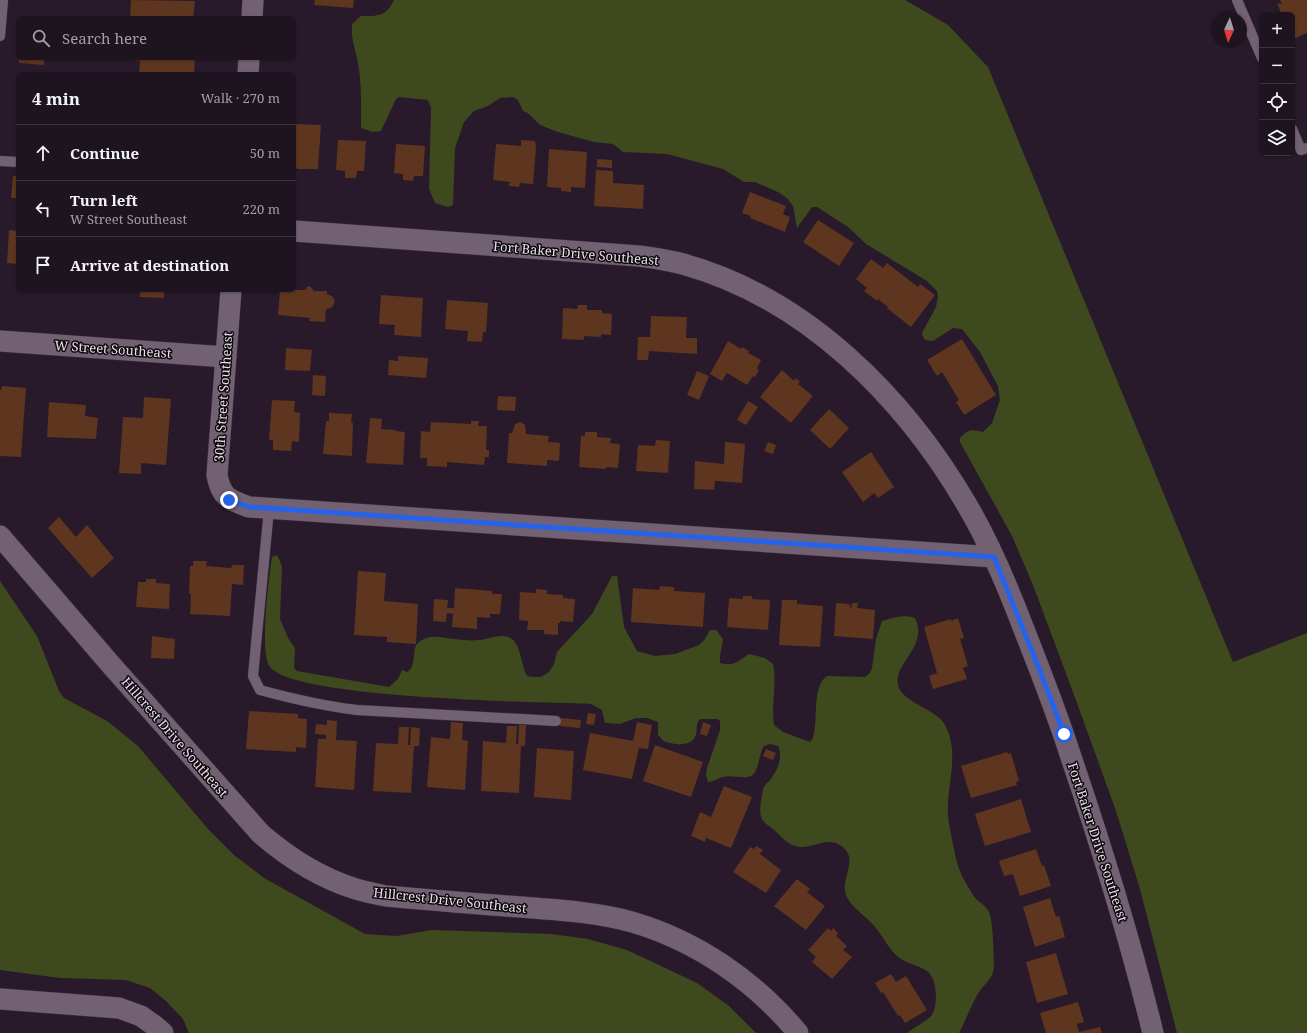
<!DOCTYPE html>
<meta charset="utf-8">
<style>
body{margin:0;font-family:"Noto Serif",serif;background:#261d29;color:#f1f3f6}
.controls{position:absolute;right:12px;top:12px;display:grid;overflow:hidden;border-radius:6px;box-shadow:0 1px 3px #0004}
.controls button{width:36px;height:36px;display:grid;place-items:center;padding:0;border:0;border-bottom:1px solid #3c333e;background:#1e1420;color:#f1f3f6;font:20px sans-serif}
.compass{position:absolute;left:1211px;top:12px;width:36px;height:36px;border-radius:50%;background:#1e1420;box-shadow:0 1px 3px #0004;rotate:184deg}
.stop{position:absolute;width:12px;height:12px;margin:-9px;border:3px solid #2563eb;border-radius:50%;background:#fff}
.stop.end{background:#2563eb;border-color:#fff;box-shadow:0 1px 4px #0008}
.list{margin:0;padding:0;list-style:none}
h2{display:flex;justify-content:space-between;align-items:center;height:52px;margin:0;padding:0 16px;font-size:17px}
h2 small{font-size:13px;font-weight:400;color:#a19ea5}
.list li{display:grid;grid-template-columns:26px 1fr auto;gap:12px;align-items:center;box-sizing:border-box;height:56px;padding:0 16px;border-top:1px solid #3c333e}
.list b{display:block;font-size:15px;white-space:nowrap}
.list p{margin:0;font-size:13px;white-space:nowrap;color:#a19ea5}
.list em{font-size:13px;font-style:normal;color:#a19ea5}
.icon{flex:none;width:22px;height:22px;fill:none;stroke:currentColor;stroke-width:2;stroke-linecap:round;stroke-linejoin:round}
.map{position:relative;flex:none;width:1307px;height:1033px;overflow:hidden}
.search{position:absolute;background:#1e1420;box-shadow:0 1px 3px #0004;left:16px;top:16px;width:280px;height:44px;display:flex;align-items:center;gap:10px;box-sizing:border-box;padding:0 14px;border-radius:6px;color:#a19ea5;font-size:15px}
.panel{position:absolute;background:#1e1420;box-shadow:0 1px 3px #0004;left:16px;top:72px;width:280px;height:220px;border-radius:6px}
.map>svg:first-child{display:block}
.forest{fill:#3e4a1d}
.building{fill:#5e351e}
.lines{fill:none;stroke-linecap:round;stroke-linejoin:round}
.service-casing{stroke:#403541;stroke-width:11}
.minor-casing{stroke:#403541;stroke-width:22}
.service{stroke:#726173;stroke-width:10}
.minor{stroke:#726173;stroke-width:21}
.route{stroke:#2563eb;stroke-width:5}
.labels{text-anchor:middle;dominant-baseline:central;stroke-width:3;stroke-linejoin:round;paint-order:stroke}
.street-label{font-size:13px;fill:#e8dfe9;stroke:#0e080e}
</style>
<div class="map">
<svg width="1307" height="1033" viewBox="0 0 1307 1033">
<rect width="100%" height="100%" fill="#281a2a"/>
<path class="forest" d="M394,0h511l43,25 40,42 245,595 74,-29v400h-130l-37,-144 -24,-78 -39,-108 -44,-118 -21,-49 -52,-94v-4c9,-9 10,-9 23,-6l9,-9 8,-23 -2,-14 -18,-34 -18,-23 -9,-1 -20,13 -8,-1 -2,-3 -1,-4 14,-26 2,-10 -1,-6 -10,-10 -61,-37 -18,-17 -31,-20h-5l-15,21 -4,-22 -6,-8 -9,-6 -23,-10h-11l-21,-13 -56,-15 -44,-2 -10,-8 -19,-2 -36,-10 -18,-7 -12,-12 -5,-2 -5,-11 -5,-3 -13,1 -12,8 -14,5 -10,11 -9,26 -2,57 -5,2 -13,-4 -6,-14 2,-81 -3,-8 -29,-3 -3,2 -15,32 -8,1 -12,-4c0,-21 1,-43 -3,-65 -3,-16 -7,-22 -6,-39l9,-8c17,0 25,1 33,-16z
M277,555l5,11 -2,53 8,19 7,10 -1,20 3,3 92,16 9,-8 4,-9 5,2c11,-6 3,-23 12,-30 11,-9 23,-4 36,-3 7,1 16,2 24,1 11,-1 23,-8 33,-1 9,7 9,26 15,37l7,1h7l8,-5 5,-8 3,-12 35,-38 20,-38h5l7,51 13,24 18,5 20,-2 24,-9 6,-6 5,-9h6l7,9 -3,17v7c14,4 18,-2 29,-9l16,4 8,6c4,20 -2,41 1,61l9,7 27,10c11,-9 -1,-54 17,-66l38,1 5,-4 2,-5 4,-29 6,-18c10,-3 23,-7 33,-3 14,28 -22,46 -17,67 4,18 39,24 47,40 17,31 -2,67 4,99 3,13 6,36 11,47 3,8 9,17 13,24 6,9 14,9 17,20 3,9 4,42 4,52 -1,11 -9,17 -15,25 -8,13 -13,28 -20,41h-52c5,-4 21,-13 24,-17 8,-10 6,-38 -4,-45 -9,-6 -22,-8 -30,-15 -9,-8 -14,-20 -22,-29 -8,-10 -21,-18 -27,-28 -11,-17 11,-37 -4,-51 -16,-15 -32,3 -49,-2 -9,-3 -15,-11 -22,-17 -4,-3 -11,-7 -12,-13 -2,-6 1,-24 3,-29 2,-4 6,-6 8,-10 6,-8 11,-21 6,-31l-8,-2 -6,2c-6,8 -4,29 -16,31 -8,1 -18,-2 -25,0 -6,1 -9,5 -15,5l-2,-7 1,-7 13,-38v-9l-3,-2h-17c-5,5 -2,12 -5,18 -4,10 -25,8 -33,3 -1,-2 -2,-4 -4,-5v-13l-11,-4h-11l-16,6 -15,-1 -3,-13 -11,-6c-49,-2 -297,-5 -321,-37 -11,-14 -1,-90 2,-110z
M0,581l37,55 22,55 5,7 43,23 31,25 70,83 26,26 30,23 101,56 31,2 36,-6 119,4 37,5 39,11 70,33 32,23 27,27h-567l-6,-14 -17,-18 -16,-13 -24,-8 -66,-2 -60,-8z"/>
<path class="building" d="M131,0l64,1 -2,17h-63z
M315,0h39l-1,8 -39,-3z
M1280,0h27v33l-14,6 -1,-24h-10l-5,-12 5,1z
M19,58h25v7l-25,-2z
M132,58h63l-1,16h-55l1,-13 -8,-1z
M294,124l27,1 -3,44h-21v-1l-3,-1z
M338,140l28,1 -2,30h-7l-1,7h-11v-7l-9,-1z
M521,140l14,1 1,7 -3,36 -13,-1 -1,4 -10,-1 1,-4 -17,-2 3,-36 25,2z
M396,144l29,2 -2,30h-9l-1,5 -10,-1v-6l-9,-1z
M549,149l38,3 -2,36 -14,-1v5l-10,-1v-3l-14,-1z
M597,159l15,1v8l-15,-1z
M596,170l17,1v12l31,2 -1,24 -49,-3z
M13,176h5v22h-7z
M750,192l36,14 -3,8 7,3 -5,15 -35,-14 1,-2 -9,-3z
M818,220l36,23 -15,23 -36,-24z
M9,230l9,1v33l-11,-1z
M871,259l12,9 4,-5 31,24 2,-3 15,11 -24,32 -24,-19 1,-1 -10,-8 -1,2 -13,-10 3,-3 -11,-9z
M310,286l4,5h13v3l5,2 3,4 -1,4 -3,4 -5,1 -1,13 -16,-1 1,-3 -32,-3 2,-25h25l2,-3z
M140,290h24v8l-24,-1z
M381,295l42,3 -2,39 -27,-2 1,-10 -16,-1z
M447,300l41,3 -2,29h-3l-1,10 -15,-1 1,-10 -23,-2z
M578,305h9v5h15v3l10,1 -1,21 -10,-1v3l-17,-1v4l-22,-1 1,-31 14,1z
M651,316l36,1 -1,21h11v16l-48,-3 -1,9h-11l1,-23h12z
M962,339l34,56 -32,20 -8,-13 3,-2 -17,-28 -5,4 -10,-16z
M728,341l13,8 1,-2 7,4 -1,2 13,7 -4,8 2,2 -4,7 -2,-1 -6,9 -20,-12 -5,8 -12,-7z
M286,348l26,2 -2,21 -25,-1z
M398,356l30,2 -2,20 -38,-3 1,-15 9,1z
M782,370l12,11 2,-3 4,4 -2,2 15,12 -22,27 -31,-26z
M697,371l12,5 -10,24 -12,-5z
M313,375l13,1 -1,20 -13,-1z
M2,386l24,2 -5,69 -21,-1v-66h1z
M498,396l18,1 -1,14 -18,-1z
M144,397l27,2 -5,66 -25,-2v11l-22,-1 4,-56 20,1z
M272,400l23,1 -1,11 6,1 -1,29 -7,-1 -1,10 -18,-1v-10h-4z
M748,401l10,6 -12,18 -9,-5z
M49,402l37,3 -1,11 13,2 -2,21 -49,-2z
M829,409l20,19 -19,21 -20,-19z
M329,413l23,1 -1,9h2l-1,33 -29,-2 3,-33h3z
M370,418l12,1 -1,10 15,1 -1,1 10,1 -2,33 -37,-2z
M471,421h8l-1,5h9l-1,24h3v7h-4l-1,8 -37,-3v5l-20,-1v-8h-7l1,-27 9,1 1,-10 40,2z
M520,422l5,3 1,9 23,2 -1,6 12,1 -1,18 -12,-1v6l-40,-3 2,-30h3l3,-9z
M585,432h12v5l14,1 -1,5 10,1 -2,24 -12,-1v2l-27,-2 2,-31h4z
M656,440l14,1 -2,32 -32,-2 2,-26 17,1z
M725,442l20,2 -3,39 -27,-2 -1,9 -20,-1 1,-28 29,3z
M768,442l8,3 -3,9 -9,-3z
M871,452l23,35 -16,11 -4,-5 -11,9 -21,-30z
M59,517l17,20 11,-12 27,33 -22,20 -44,-50z
M193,561h14l-1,5 25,2 1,-3h12l-1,20 -11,-1 -2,32 -40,-2 1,-20h-2l1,-28h3z
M358,571l28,2 -2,28 34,3 -2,40 -29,-2v-5l-33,-2z
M146,579h10v4l14,1 -1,25 -33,-2 2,-25h8z
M660,586l14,1v4l31,2 -2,34 -72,-5 2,-34 26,2z
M455,588l37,3v3h10l-2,20h-10v4l-13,-1v12l-25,-2 1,-13 -6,-1 -1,9 -13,-1 1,-22 14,1 -1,8h7z
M536,589l11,1v4l16,1v3l12,1 -2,23 -13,-1v2h-2v12l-14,-1v-4h-17l1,-9 -9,-1 1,-28 16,1z
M743,596h9v3l18,1 -2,30 -41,-3 2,-29 14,1z
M782,600h15v4l26,2 -3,41 -41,-2z
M836,603l14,1v4h1l1,-5h6l-1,5 18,2 -2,29 -39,-3z
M958,618l6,20 -4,1 8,27 -5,2 4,11 -34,10 -4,-13 8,-3 -13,-46 27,-8v2z
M152,636l23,3 -1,20 -23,-1z
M249,711l49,3v4l9,1 -1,29 -10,-1v5l-50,-3z
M588,713l8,1 -2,11 -8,-1z
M561,718l20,2 -1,8 -20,-2z
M327,720l10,1 -1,19 21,1 -3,49 -39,-3 3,-48h8v-4l-11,-1 1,-10 11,1z
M451,722l12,1 -1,17 6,1 -3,49 -38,-3 4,-50 19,2z
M637,722l15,3 -4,24 -9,-1 -7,31 -49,-9 7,-37 43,8z
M703,722l8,3 -4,11 -7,-2z
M519,725h7l-1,21h-4l-2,47 -38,-2 2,-50 23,2 1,-17h10l-1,18h2z
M399,727h10l-1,18h2l1,-18 9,1 -1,18h-5l-3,47 -38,-2 3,-48 22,1z
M655,745l48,17 -12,35 -48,-16z
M537,748l37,3 -3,49 -37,-3z
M766,749l10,4 -3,7 -10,-4z
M1007,752l1,2 3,-1 8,28 -3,1 1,3 -46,13 -10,-32z
M724,786l28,11 -21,51 -25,-10 -1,4 -14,-6 9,-24 11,5z
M1021,799l10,33 -46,14 -10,-32z
M756,846l7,4 -3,4 21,16 -15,23 -33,-21 17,-25 4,2z
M1036,849l6,17 2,-1 7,21 -31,10 -7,-22 -9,2 -5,-15z
M797,879l13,10 -3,3 18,14 -19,24 -32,-24z
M1050,898l6,19 3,-1 6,21 -30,10 -12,-40z
M828,928l3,3 2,-3 5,5 -2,3 11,10 -4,4 9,7 -20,22 -20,-17 4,-5 -8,-7z
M1056,953l12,41 -31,9 -11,-41z
M891,974l5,8 10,-6 21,34 -22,13 -5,-8 -2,1 -15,-24 -2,1 -6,-10z
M1078,1002l6,20 -7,2 2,8 21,-5 2,6h-56l-6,-20z"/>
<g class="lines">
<g class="service-casing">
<path id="service" d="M1237,0l25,58
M0,36l3,-36
M1292,129l9,21 6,-2
M0,161l18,1
M269,509l-16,167 7,14c33,9 64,16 97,20l199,11"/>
</g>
<g class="minor-casing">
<path id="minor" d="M252,18l1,-18
M248,74l1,-16
M294,231l345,25c15,2 29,4 44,8 123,34 221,133 284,241 23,39 40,80 56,122 17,43 34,86 48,130 31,91 59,182 82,276
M231,290l-14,185c4,23 13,25 32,32l745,50
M0,341l226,16
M0,536l112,130 149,168c28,24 59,44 95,55 10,3 20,5 30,7 45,4 90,8 135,11 37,3 75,5 111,15 65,19 123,59 166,111
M0,999l119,9 22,8 14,10 8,7"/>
</g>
<use href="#service" class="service"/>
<use href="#minor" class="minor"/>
</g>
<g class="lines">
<path class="route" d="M229,500l20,7 745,50 46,114 24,63"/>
</g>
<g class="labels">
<g class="street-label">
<text transform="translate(576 253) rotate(5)">Fort Baker Drive Southeast</text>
<text transform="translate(113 349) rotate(4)">W Street Southeast</text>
<text transform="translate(223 397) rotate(-86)">30th Street Southeast</text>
<text transform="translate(175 737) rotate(49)">Hillcrest Drive Southeast</text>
<text transform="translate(1098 842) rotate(72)">Fort Baker Drive Southeast</text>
<text transform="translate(450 900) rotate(6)">Hillcrest Drive Southeast</text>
</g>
</g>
</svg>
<div class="controls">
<button>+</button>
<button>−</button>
<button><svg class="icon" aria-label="locate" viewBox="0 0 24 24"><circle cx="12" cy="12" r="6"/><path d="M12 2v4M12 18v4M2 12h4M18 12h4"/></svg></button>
<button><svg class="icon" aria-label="layers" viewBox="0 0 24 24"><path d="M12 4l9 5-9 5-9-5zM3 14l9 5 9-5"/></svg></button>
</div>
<svg class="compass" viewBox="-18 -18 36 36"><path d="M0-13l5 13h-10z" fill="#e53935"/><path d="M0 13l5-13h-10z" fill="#a19ea5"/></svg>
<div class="stop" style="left:1064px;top:734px"></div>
<div class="stop end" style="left:229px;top:500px"></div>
<div class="search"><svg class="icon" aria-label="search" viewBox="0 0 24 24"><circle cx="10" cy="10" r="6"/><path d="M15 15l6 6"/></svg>Search here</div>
<section class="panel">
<h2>4 min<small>Walk · 270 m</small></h2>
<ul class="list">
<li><svg class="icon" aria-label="ahead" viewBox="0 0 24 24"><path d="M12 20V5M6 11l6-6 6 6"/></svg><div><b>Continue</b></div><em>50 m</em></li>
<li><svg class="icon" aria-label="left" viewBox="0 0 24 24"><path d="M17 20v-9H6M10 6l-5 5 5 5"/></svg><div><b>Turn left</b><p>W Street Southeast</p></div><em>220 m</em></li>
<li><svg class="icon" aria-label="arrive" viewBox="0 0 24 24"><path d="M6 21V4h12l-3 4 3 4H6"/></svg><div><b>Arrive at destination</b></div></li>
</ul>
</section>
</div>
